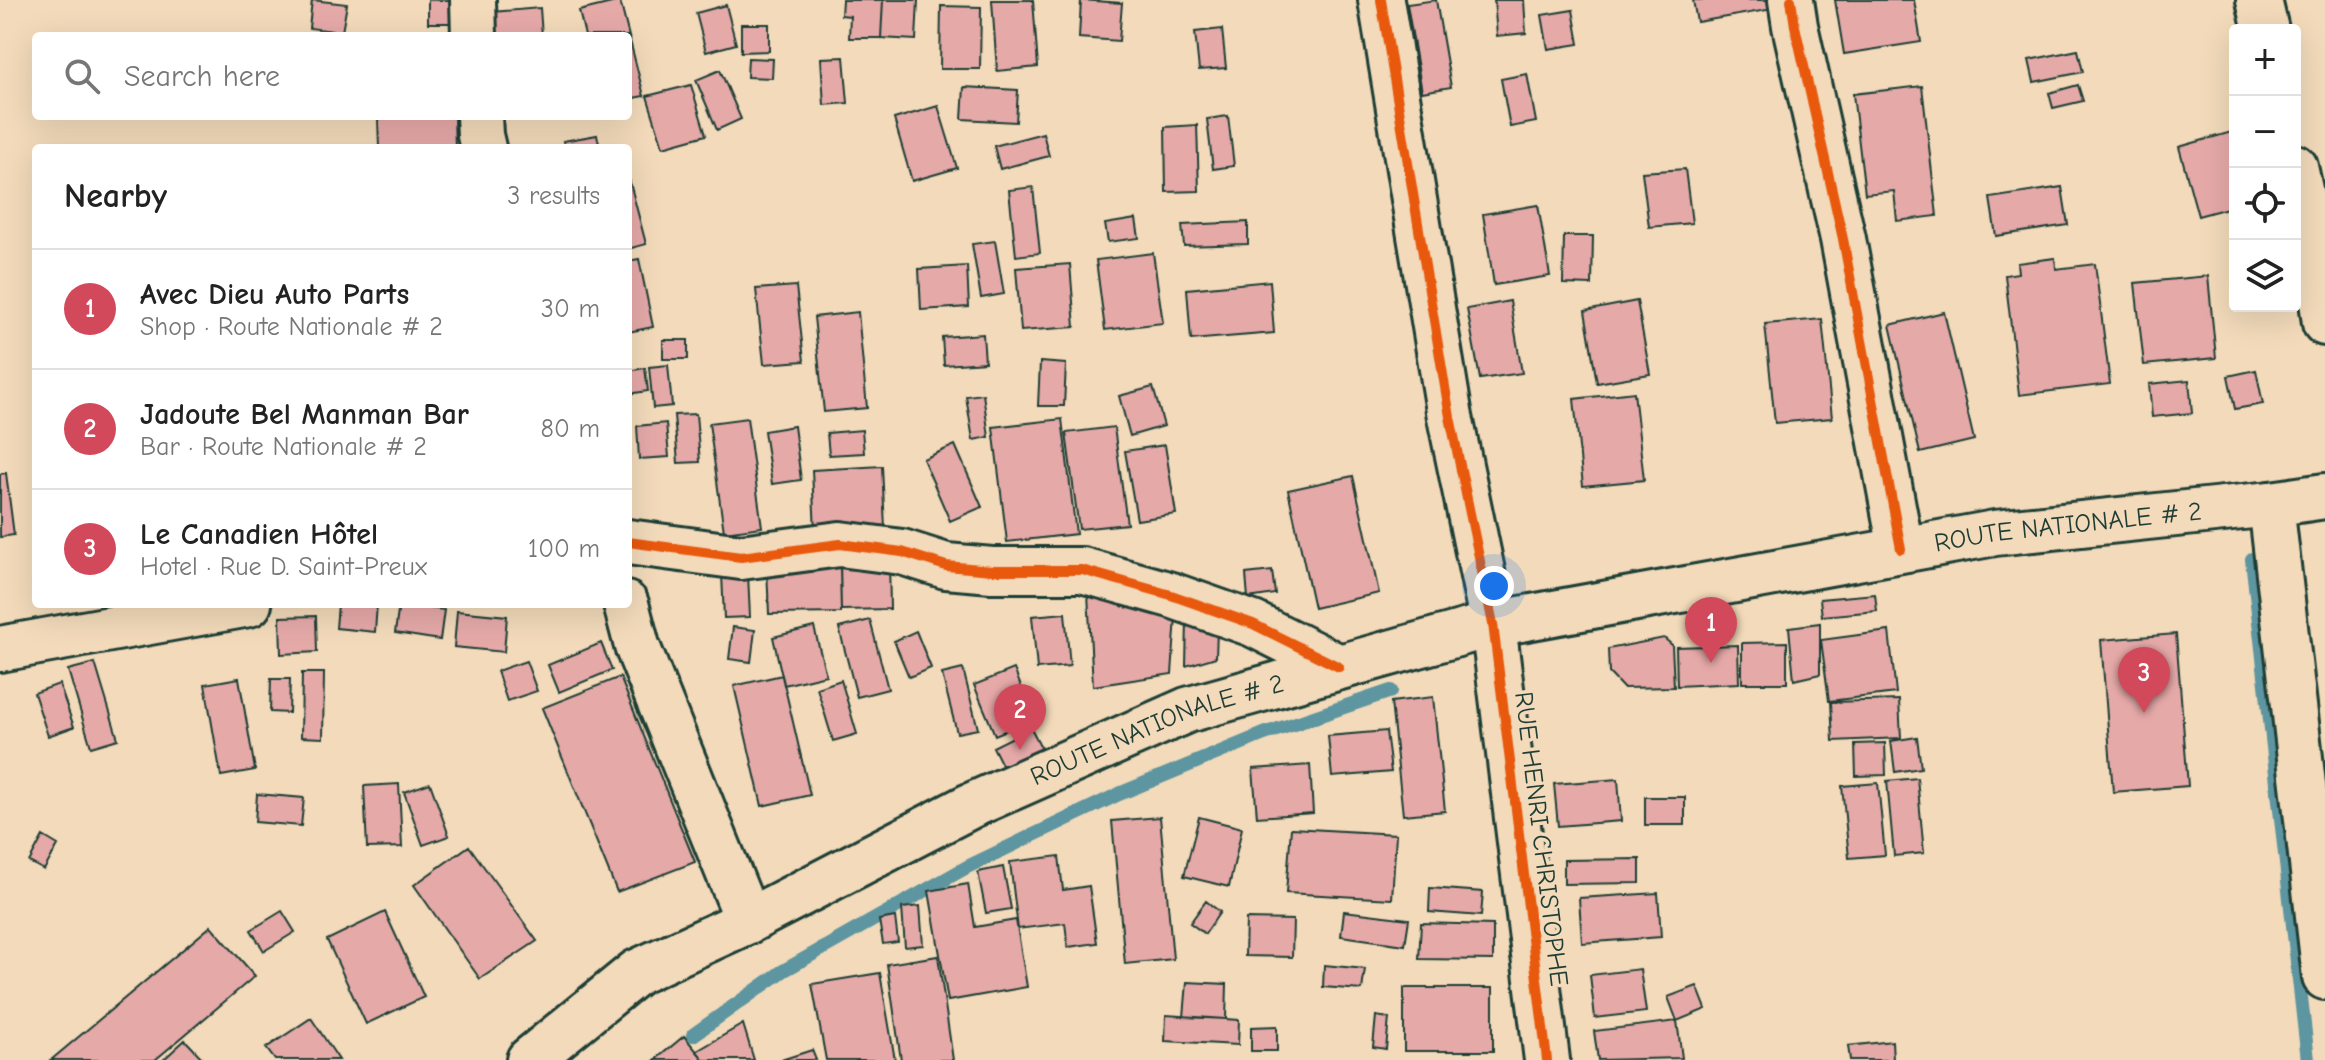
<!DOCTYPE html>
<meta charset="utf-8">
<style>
body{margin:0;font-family:"Comic Neue",sans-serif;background:#f2f2f2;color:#222}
.controls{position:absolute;right:24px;top:24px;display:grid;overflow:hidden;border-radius:8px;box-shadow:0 8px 32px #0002}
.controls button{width:72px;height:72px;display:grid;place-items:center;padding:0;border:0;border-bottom:2px solid #e0e0e0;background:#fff;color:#222;font:40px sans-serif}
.you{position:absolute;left:1494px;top:586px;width:28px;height:28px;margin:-20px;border:6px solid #fff;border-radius:50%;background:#1a73e8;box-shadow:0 0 0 12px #1a73e833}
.badge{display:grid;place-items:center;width:52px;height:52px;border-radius:50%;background:#d1495b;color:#fff;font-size:26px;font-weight:700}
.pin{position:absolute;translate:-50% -66px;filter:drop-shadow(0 2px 4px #0008)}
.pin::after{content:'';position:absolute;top:42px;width:28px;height:24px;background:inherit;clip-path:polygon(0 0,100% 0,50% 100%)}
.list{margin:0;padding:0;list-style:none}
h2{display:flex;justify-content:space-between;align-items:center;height:104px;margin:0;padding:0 32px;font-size:34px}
h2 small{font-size:26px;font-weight:400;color:#767676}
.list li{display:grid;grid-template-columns:52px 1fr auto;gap:24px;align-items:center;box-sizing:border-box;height:120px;padding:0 32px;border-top:2px solid #e0e0e0}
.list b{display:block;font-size:30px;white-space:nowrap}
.list p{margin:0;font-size:26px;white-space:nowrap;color:#767676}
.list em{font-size:26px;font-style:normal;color:#767676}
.icon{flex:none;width:44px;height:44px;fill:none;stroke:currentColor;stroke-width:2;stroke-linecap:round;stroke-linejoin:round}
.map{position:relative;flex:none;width:2325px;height:1060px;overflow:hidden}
.search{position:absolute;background:#fff;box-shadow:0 8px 32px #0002;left:32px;top:32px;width:600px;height:88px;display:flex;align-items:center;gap:20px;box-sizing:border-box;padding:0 28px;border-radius:8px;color:#767676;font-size:30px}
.panel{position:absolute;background:#fff;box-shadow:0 8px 32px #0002;left:32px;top:144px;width:600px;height:464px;border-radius:8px}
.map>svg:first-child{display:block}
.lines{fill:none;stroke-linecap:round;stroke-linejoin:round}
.stream{stroke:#5d95a0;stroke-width:14}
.building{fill:#e5a9a8;stroke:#1f3d34;stroke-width:2}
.minor-casing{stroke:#1f3d34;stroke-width:50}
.major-casing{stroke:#1f3d34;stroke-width:50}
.minor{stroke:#f2daba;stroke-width:44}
.major{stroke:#f2daba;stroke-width:44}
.cycleway-casing{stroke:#f2daba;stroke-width:15}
.cycleway{stroke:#e8590c;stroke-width:10}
.labels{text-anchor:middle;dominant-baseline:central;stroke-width:7;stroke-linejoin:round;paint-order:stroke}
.street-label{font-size:26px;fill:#1f3d34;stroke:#f2daba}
</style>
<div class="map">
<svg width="2325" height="1060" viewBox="0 0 2325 1060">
<rect width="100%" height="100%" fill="#f2daba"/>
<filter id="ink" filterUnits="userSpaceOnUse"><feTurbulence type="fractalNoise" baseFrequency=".0125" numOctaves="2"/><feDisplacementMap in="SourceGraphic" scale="16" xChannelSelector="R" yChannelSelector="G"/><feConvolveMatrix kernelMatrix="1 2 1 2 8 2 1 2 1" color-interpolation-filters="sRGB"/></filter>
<g filter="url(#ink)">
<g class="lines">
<path class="stream" d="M2252,559l56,501
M693,1035l90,-64 184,-104 152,-73 145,-60 127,-43"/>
</g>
<path class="building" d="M312,0l35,4 -5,28 -33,-4z
M428,0h26v23h-26z
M842,0h41l-2,38h-32l1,-22 -9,-1z
M883,0h35l-2,40 -35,-2z
M992,0h41l5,67 -41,4z
M1081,0l41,3 -3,38 -40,-3z
M1436,0l15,87 -29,5 -15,-88z
M1494,0h30l2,33 -29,3z
M1693,0h79l1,9 -76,13z
M1835,0h79l7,42 -77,12z
M620,1l24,95 -16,3v-63h-43l-6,-25z
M726,5l10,39 -30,8 -10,-39z
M941,6l40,1 -1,62h-40z
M540,8l2,28h-60l-2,-23z
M1573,10l6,34 -31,5 -6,-34z
M741,24h28v27l-28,1z
M1222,29l4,39 -27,2 -4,-38z
M2078,50l5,22 -49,10 -5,-22z
M844,57l4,46 -24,2 -3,-47z
M748,58l25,1 -1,19 -25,-1z
M720,70l21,49 -24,11 -21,-50z
M1527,74l9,48 -26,5 -9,-48z
M691,85l15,50 -43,12 -16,-51z
M2078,85l5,16 -30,7 -4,-15z
M1922,86l15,130 -40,5 -3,-30 -29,3 -12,-100z
M964,87l54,3 -2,32 -54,-3z
M938,106l19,62 -45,13 -18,-62z
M454,116l1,32h-76l-1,-30z
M1228,116l6,50 -21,3 -6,-50z
M1197,125l2,66 -33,1 -1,-65z
M2235,131v75l-37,10 -19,-69z
M1043,133l6,23 -49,13 -6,-23z
M597,135l3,13h-35l-2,-7z
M1685,169l7,54 -43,4 -7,-55z
M628,175l18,69 -18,5z
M1033,187l7,66 -24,3 -7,-66z
M2062,187l6,38 -72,11 -6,-38z
M1538,205l12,71 -56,9 -11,-71z
M1136,219l3,19 -31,4 -3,-18z
M1248,222v22l-64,2 -2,-21z
M1564,236h29l-1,49 -29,-1z
M995,241l9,53 -23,4 -9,-54z
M1153,253l10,70 -58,7 -9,-70z
M2055,258l1,11 39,-5 15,120 -91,11 -14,-120 13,-2 -1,-10z
M639,259l14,68 -25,5v-71z
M1070,264l5,63 -54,4 -5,-63z
M967,266l2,41 -48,3 -2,-41z
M2208,276l8,82 -72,7 -9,-82z
M1270,281l4,52 -83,7 -4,-51z
M796,286l8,75 -40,3 -8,-75z
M1510,301l12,72 -42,6 -13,-70z
M1637,301l13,73 -53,9 -12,-72z
M858,312l9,96 -43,4 -10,-95z
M1944,312l30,128 -54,13 -30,-128z
M1822,319l10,99 -57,5 -10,-99z
M983,334l2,28 -41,3 -2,-28z
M663,340h25v19h-25z
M1040,362l26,2 -2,42h-26z
M668,365l4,41 -19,2 -4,-41z
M645,368l3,23 -20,3v-23z
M2256,370l7,34 -28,5 -7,-33z
M2189,380l3,33 -40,4 -3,-33z
M1153,387l11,39 -34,10 -11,-40z
M1634,392l10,88 -61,6 -9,-87z
M983,394l6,43 -16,3 -7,-44z
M696,414l4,48 -22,1 -4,-48z
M747,418l15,109 -38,5 -15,-109z
M1062,419l14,115 -69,8 -14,-115z
M666,423l3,34 -30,2 -2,-33z
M794,426l7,54 -29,4 -8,-53z
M1114,427l13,97 -48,5 -13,-96z
M862,430l2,23 -35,2 -2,-22z
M955,445l27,62 -32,14 -27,-62z
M1165,445l11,69 -39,6 -12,-69z
M882,466l3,62 -70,4 -3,-62z
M6,473l8,62 -14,2v-63z
M1353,476l26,117 -65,15 -26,-118z
M889,558l1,51 -49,1 -1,-50z
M840,567l1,46 -72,1 -2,-46z
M1272,571l3,23 -27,4 -2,-24z
M722,574h26l2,43 -26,1z
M1088,593l88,23 -4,58 -79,12z
M1875,594l2,17 -55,5 -2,-17z
M338,604h39l-2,28 -39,-4z
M399,604l45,6 -4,30 -45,-7z
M457,611l50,5 -3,36 -50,-5z
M1065,613l5,53 -33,3 -5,-53z
M316,616l1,36 -36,2 -1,-37z
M870,620l18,69 -31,8 -18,-69z
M1187,620l30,10 -1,27 -30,9z
M1820,623v51l-26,6 -5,-53z
M733,627l22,3 -4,32 -22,-3z
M814,627l12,48 -42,10 -11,-48z
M916,631l15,37 -22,9 -15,-36z
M1889,631l7,62 -67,8 -8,-61z
M2176,634l12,152 -75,6 -12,-152z
M1664,638l8,7 2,42 -51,1 -14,-15 -1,-24z
M1787,642v41h-45v-40z
M601,643l11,27 -53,22 -11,-27z
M1738,645l1,38 -62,3 -1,-39z
M526,661l11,30 -30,10 -10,-30z
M95,663l23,76 -27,8 -23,-77z
M963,669l15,60 -21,4 -15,-59z
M1014,669l20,50 -39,16 -21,-50z
M302,673h22l-1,65 -22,-1z
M782,675l28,120 -48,11 -28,-120z
M620,677l75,185 -78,30 -75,-184z
M239,678l16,92 -34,6 -16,-92z
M271,679h19l-1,34 -19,-1z
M841,680l16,54 -24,7 -16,-53z
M59,684l15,43 -26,9 -14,-43z
M1433,697l12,114 -42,4 -12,-113z
M1899,700l2,38 -68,3 -2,-39z
M1031,728l14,27 -38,20 -14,-28z
M1386,731l5,41 -59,5 -4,-41z
M1917,737l4,31 -26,4 -4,-31z
M1885,743l1,32 -30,1 -1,-32z
M1310,765l3,48 -56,4 -4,-48z
M1917,778l7,75 -30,3 -7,-75z
M1618,779l3,42 -63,5 -4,-42z
M430,783l19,53 -26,9 -19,-53z
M1878,783l7,72 -36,3 -7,-72z
M399,784l3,63 -35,1 -3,-62z
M257,794l47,4 -3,28 -46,-4z
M1645,797h40v28h-40z
M1160,817l13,142 -48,5 -13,-143z
M1199,817l43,11 -13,59 -45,-11z
M1291,828l105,6 -4,65 -106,-6z
M43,836l15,9 -14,25 -15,-8z
M469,846l68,95 -57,38 -66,-94z
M1059,856l4,34 26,-4 8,57 -29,4 -3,-24 -47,6 -8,-67z
M1640,859v24l-76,1v-24z
M1003,867l8,42 -25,4 -8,-41z
M968,884l7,43 41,-7 11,67 -79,14 -19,-110z
M1430,888l53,4 -2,24 -52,-4z
M1658,893l3,44 -79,6 -3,-45z
M1206,901l14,11 -15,22 -15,-11z
M920,906l3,39 -18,2 -3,-39z
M282,911l13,21 -31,19 -13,-21z
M1344,911l65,8 -4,26 -64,-9z
M385,912l39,85 -58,27 -39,-84z
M895,917l3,25 -15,2 -4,-24z
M1246,919l47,1 -1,37 -47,-1z
M1421,923l72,2v35l-74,-1z
M211,926l44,50 -100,84h-104z
M938,956l15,104h-52l-14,-96z
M1324,965l41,4 -3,21 -39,-3z
M1640,969l6,43 -51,6 -5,-43z
M880,973l15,87h-69l-14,-76z
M1187,982l40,2 -1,35 -42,-2z
M1697,986l9,23 -29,12 -9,-24z
M1404,988h89v63h-89z
M1166,1015l73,5 -1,25 -73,-4z
M1376,1016l13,2 -3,31 -13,-2z
M311,1018l28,42h-64l-9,-12z
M1677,1021l5,37 -84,2 -4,-29z
M743,1024l11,36h-50l-7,-9z
M1277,1026v25h-26v-24z
M684,1036l20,24h-49z
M185,1040l19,20h-41z
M1892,1041l1,19h-43l-2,-14z
M812,1050l4,10h-35z"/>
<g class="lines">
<g class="minor-casing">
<path id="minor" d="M473,0l1,36
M1381,0l69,417 43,207 54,436
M1791,0l4,26 48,213 58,310
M2259,0l7,30
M479,116l1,19 3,13
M2295,167l23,105 7,51
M2271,504l54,473
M628,542l113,15 99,-13 62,8 44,14 46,4h90l89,25 82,29 86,43
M626,604l11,42 111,275
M0,649l249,-45"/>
</g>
<g class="major-casing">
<g id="major">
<path id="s1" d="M529,1060l108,-88 111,-51 222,-115 217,-96 306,-86 502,-91 276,-29 54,-8"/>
</g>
</g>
<use href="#minor" class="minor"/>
<use href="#major" class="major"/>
<g class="cycleway-casing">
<path id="cycleway" d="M1381,0l69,417 43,207 54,436
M1791,0l4,26 48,213 58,310
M628,542l113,15 99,-13 62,8 44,14 46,4h90l89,25 82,29 86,43"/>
</g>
<use href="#cycleway" class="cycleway"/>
</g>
</g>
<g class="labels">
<g class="street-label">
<text stroke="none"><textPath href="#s1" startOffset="1650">ROUTE NATIONALE # 2</textPath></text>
<text stroke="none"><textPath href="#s1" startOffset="714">ROUTE NATIONALE # 2</textPath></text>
<text transform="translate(1541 839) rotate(83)">RUE HENRI CHRISTOPHE</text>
</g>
</g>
</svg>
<div class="controls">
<button>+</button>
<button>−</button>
<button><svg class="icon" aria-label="locate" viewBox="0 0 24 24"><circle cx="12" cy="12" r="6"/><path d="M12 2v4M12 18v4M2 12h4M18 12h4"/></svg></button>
<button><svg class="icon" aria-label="layers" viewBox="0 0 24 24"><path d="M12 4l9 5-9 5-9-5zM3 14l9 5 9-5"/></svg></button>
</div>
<div class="you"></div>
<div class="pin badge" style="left:1711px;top:663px">1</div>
<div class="pin badge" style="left:1020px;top:750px">2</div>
<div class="pin badge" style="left:2144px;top:713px">3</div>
<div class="search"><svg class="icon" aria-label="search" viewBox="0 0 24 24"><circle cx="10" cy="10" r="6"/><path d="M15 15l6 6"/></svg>Search here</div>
<section class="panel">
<h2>Nearby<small>3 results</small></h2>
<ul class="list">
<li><span class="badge">1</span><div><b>Avec Dieu Auto Parts</b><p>Shop · Route Nationale # 2</p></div><em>30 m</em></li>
<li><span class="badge">2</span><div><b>Jadoute Bel Manman Bar</b><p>Bar · Route Nationale # 2</p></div><em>80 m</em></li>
<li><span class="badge">3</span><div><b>Le Canadien Hôtel</b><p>Hotel · Rue D. Saint-Preux</p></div><em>100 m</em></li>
</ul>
</section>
</div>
